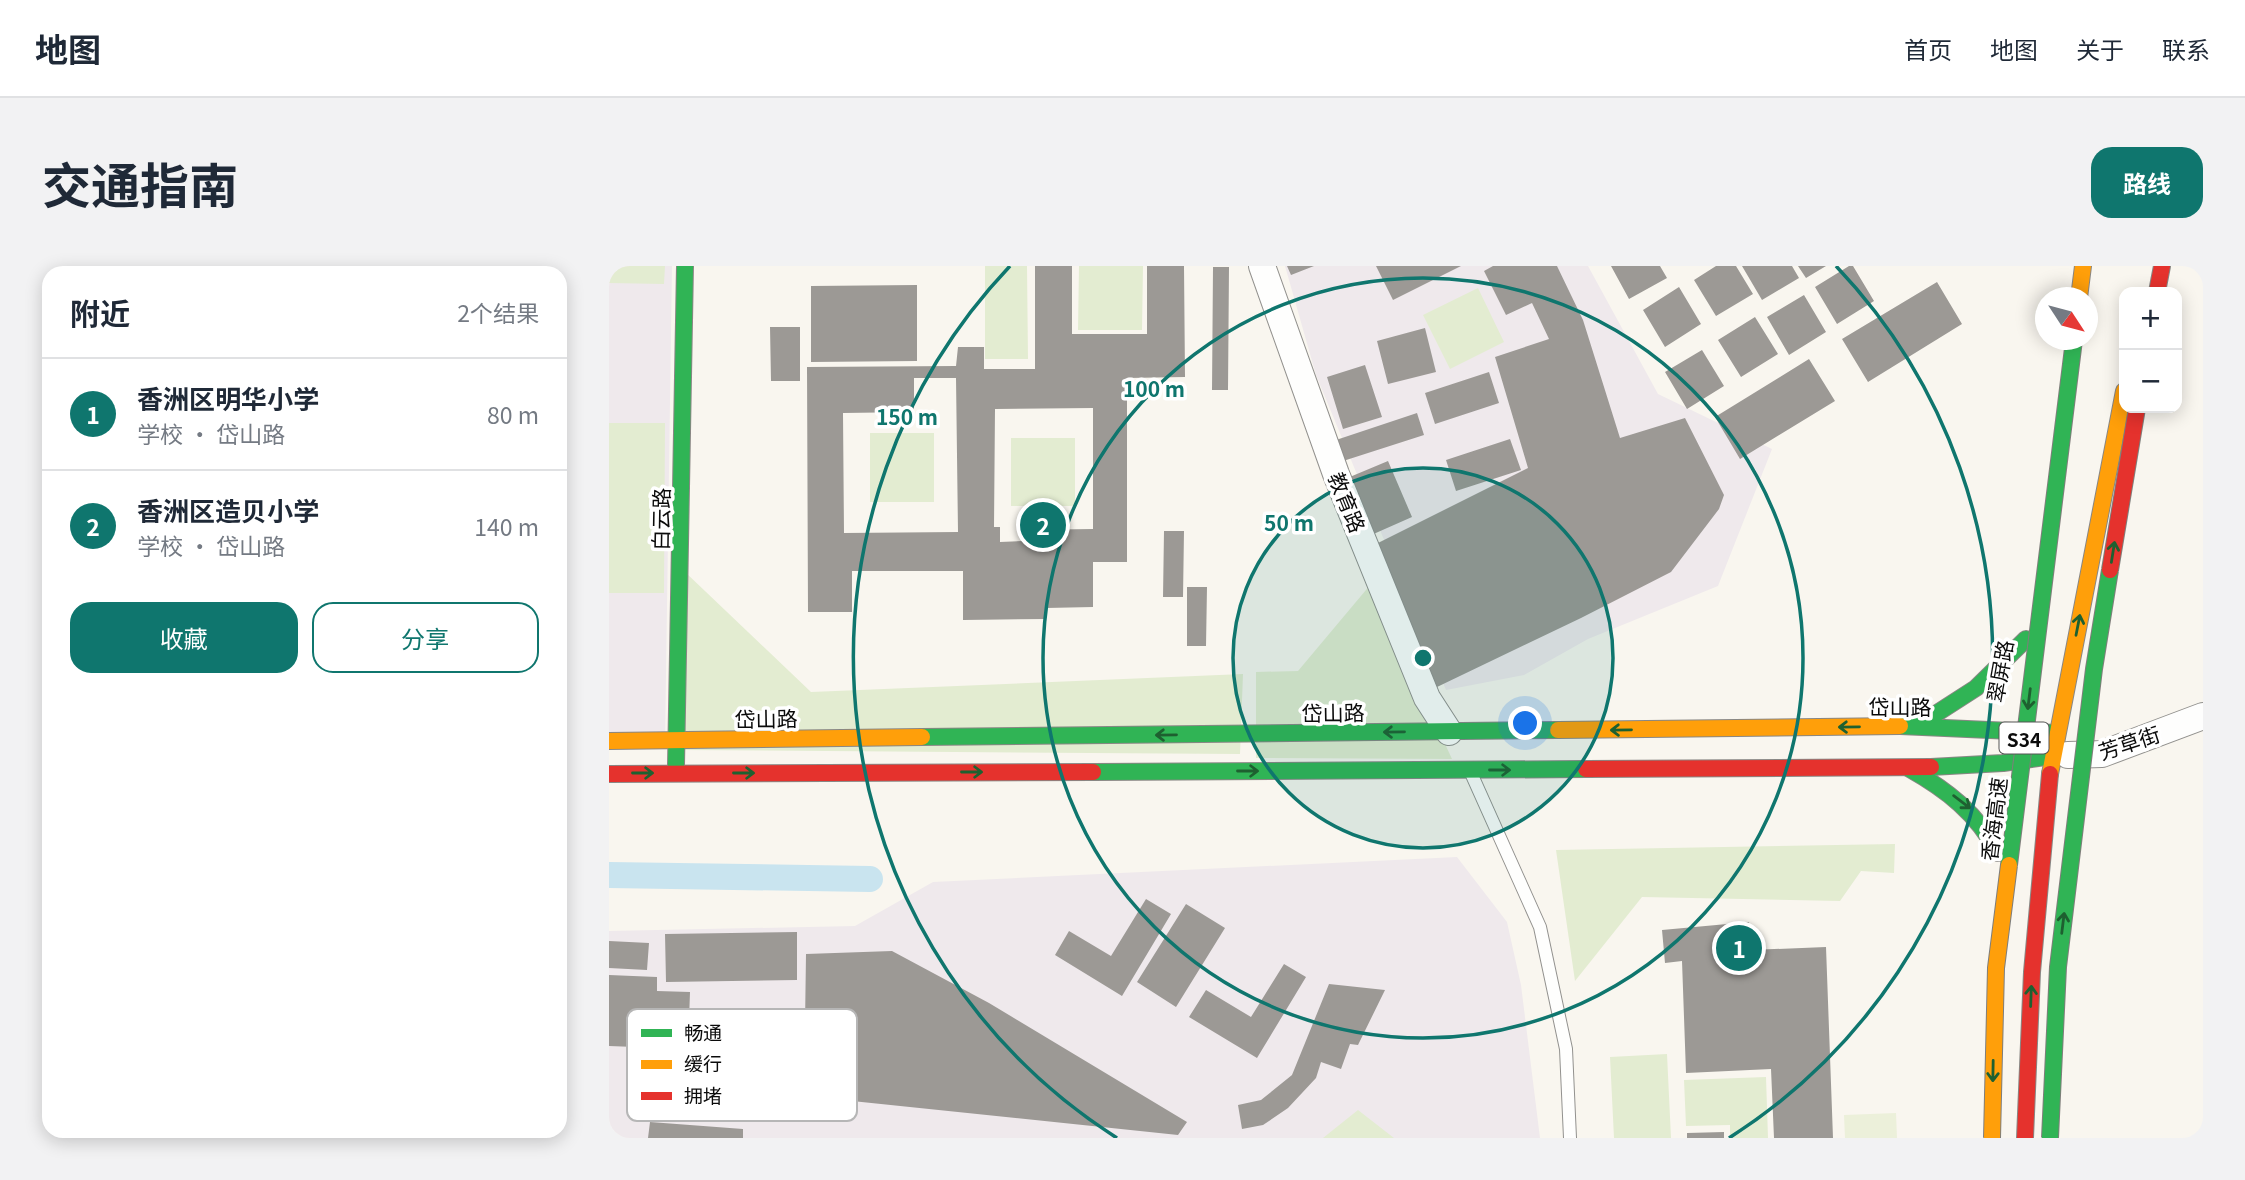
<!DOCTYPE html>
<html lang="zh">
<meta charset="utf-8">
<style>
body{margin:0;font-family:Georgia,"Noto Sans SC",serif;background:#f2f2f3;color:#1f2937}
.controls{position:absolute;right:21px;top:21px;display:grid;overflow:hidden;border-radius:14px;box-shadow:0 4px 18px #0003}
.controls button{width:63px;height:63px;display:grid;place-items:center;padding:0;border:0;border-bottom:2px solid #e0e1e3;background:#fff;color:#1f2937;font:35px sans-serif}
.compass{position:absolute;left:1426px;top:21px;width:63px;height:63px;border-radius:50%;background:#fff;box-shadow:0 4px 18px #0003;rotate:126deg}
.you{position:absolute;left:917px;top:458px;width:24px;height:24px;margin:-18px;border:5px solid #fff;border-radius:50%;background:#1a73e8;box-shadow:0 0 0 10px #1a73e833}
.badge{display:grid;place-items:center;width:46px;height:46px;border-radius:50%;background:#0f766e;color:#fff;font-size:23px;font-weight:700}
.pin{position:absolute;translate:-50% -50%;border:4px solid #fff;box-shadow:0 2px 7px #0006}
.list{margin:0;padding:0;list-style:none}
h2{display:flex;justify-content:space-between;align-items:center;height:91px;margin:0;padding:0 28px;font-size:30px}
h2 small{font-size:23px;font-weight:400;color:#747a83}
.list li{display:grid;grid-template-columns:46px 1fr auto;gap:21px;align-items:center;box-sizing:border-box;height:112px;padding:0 28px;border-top:2px solid #e0e1e3}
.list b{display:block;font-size:26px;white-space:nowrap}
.list p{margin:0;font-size:23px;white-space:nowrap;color:#747a83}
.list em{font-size:23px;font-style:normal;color:#747a83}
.actions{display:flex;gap:14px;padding:21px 28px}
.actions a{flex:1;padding:16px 0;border:2px solid #0f766e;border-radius:21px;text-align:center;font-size:24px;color:#0f766e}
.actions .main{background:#0f766e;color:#fff}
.map{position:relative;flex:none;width:1594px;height:872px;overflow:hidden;border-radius:21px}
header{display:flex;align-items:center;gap:42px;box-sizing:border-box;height:98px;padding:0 35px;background:#fff;border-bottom:2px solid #e0e1e3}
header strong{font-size:33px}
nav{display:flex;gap:38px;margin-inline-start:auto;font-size:24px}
.intro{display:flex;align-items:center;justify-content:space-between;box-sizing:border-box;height:168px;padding:0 42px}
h1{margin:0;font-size:49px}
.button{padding:18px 32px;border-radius:21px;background:#0f766e;color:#fff;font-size:24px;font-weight:700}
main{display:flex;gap:42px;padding:0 42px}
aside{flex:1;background:#fff;border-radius:21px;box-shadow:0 4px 18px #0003}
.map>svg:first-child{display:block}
.industrial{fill:#efe9ec}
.green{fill:#e3ecd1}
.pitch{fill:#ecf0da}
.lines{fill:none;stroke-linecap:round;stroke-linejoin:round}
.canal{stroke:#c9e4ef;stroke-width:26}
.building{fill:#9c9995;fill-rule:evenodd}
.lane-casing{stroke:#92918e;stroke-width:14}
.street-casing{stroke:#92918e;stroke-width:28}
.fast-casing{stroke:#898784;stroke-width:18}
.slow-casing{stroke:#898784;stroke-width:18}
.jam-casing{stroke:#898784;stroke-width:18}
.lane{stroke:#fefefd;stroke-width:12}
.street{stroke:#fefefd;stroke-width:26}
.fast{stroke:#30b455;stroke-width:16}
.slow{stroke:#ff9f0a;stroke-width:16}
.jam{stroke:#e5322d;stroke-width:16}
.fast-bridge-casing{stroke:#7f7e7b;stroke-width:18;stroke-linecap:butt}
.slow-bridge-casing{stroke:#7f7e7b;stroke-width:18;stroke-linecap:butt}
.jam-bridge-casing{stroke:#7f7e7b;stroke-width:18;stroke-linecap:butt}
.fast-bridge{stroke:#30b455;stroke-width:16}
.slow-bridge{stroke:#ff9f0a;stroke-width:16}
.jam-bridge{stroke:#e5322d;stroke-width:16}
.oneway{stroke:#1e6030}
.ring{fill:none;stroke:#0f766e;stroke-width:3.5}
.labels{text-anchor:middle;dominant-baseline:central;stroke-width:7;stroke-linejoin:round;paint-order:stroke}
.shield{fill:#fff;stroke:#545454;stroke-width:2}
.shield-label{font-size:19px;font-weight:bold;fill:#0b0b0b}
.street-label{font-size:21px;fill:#0b0b0b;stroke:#fff}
.key{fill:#fff;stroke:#b6b6b6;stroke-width:2}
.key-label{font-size:19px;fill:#0b0b0b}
.centre{fill:#0f766e;stroke:#fff;stroke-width:3.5}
.ring-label{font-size:21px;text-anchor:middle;font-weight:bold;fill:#0f766e;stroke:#fff;stroke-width:7;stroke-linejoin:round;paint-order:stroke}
</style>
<header>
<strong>地图</strong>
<nav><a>首页</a><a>地图</a><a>关于</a><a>联系</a></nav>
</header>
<div class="intro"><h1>交通指南</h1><a class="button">路线</a></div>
<main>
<aside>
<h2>附近<small>2个结果</small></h2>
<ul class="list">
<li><span class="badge">1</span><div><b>香洲区明华小学</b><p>学校 · 岱山路</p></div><em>80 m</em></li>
<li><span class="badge">2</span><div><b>香洲区造贝小学</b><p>学校 · 岱山路</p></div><em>140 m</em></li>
</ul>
<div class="actions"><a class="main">收藏</a><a>分享</a></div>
</aside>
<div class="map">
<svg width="1594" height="872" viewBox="0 0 1594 872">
<rect width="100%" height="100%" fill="#f9f6ef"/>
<path class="industrial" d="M0,0h63l-7,477h-56z
M676,0h303l70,128 114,55 -54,137 -130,53 -64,36 -78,15 -130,-315z
M848,591l50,65 14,63 19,153h-931v-207l246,-5 78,-44z"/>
<path class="green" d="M0,0h56l-1,18 -55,-1z
M376,0h42l1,93h-43z
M470,0h64l-1,64h-64z
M869,22l26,54 -54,27 -27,-54z
M0,157h56l-1,170h-55z
M261,167h64v69h-64z
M402,172h64v68h-64z
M75,305l127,121 432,-18 -3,80 -558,-4z
M762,318l81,175 -196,-1v-86l42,-1z
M1286,578l-1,29 -33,-2 -21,30 -198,-4 -67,84 -19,-131z
M1058,788l4,84h-57l-4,-81z
M1157,811l2,61h-38v-13l-44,1 -2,-46z
M749,844l36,28h-71z"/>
<path class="pitch" d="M1287,847l1,25h-52l-1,-23z"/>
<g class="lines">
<path class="canal" d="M0,609l261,4"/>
</g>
<path class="building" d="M426,0h37v68h75v-68h37l1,111 -58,1v184h-34v45l-47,1v11l-83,1v-49h-111v41h-44l-1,-245 149,-1 2,-19h26v22h51zM305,112h42l2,154 -114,1 -1,-120 71,-1zM484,142v121l-70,1v11l-23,1v-15h-6l1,-118z
M678,0h27l-23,9z
M767,0h85l-68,34z
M884,0h64l26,54 37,118 65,-20 39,77 -5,14 -48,63 -90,46 -144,69 -59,-144 150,-75 -33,-111 54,-18 -17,-36 -26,12 -22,-44z
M1002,0h49l7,12 -38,21z
M1107,0h20l17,28 -37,22 -22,-36z
M1133,0h50l7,12 -37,22z
M1189,0h28l-20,12z
M1240,0h4l21,35 -37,23 -22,-37z
M604,1h16l-1,123h-16z
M1328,16l25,42 -94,58 -26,-43z
M308,19v76l-106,1v-76z
M1070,21l22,37 -36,23 -22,-37z
M1195,29l22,37 -37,23 -22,-38z
M1146,51l23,37 -37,23 -23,-37z
M161,61h30v54h-29z
M816,62l11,44 -48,12 -11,-43z
M1093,84l22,36 -37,23 -22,-37z
M1200,93l26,42 -95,58 -25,-42z
M756,99l17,52 -39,12 -16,-52z
M880,106l10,31 -64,21 -10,-31z
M808,147l7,22 -84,27 -7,-21z
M901,173l11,31 -65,21 -10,-31z
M779,195l24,56 -43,19 -24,-57z
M555,265h20l-1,66h-20z
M578,321h20l-1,59h-19z
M537,633l25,15 -49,82 -67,-41 14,-24 42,25z
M577,638l39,24 -49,79 -39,-25z
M1140,656l2,28 75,-3 7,191h-59l-3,-69 -85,4 -4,-112 -17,2 -3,-33z
M188,666v48l-131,2 -1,-48z
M0,675l40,2 -2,27 -38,-2z
M283,685l97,52 198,119 -9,13 -374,-39 2,-142z
M675,698l22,13 -49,81 -68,-41 17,-27 45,27z
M0,709l48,2v14l33,1 -2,57 -79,-3z
M720,718l56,6 -27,55 -8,-1 -9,25 -20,-7 -5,16 -28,30 -25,17 -21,4 -4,-24 23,-5 31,-25z
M41,856l93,7v9h-95z
M1115,866v6h-37v-5z"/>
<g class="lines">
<g class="lane-casing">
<path id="lane" d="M862,507l69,154 26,122 4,89"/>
</g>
<g class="street-casing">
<path id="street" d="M653,0l74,208 91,224 22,34
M1459,489l34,-1 101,-38"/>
</g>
<g class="fast-casing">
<path id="fast" d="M1291,460l157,7
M1308,460l59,-38 50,-49
M313,471l636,-7
M67,499l9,-499
M1322,501l72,-4 49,-7
M1299,502c39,22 69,45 90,85
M484,506l493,-3"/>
</g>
<g class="slow-casing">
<path id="slow" d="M1470,32l4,-32
M949,464l342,-4
M0,475l313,-4
M1441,508l74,-383"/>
</g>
<g class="jam-casing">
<path id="jam" d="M1548,26l5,-26
M977,503l345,-2
M0,508l484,-2
M1416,872l7,-166 18,-198"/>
</g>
<use href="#lane" class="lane"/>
<use href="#street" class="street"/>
<use href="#fast" class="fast"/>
<use href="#slow" class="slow"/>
<use href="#jam" class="jam"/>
<g class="fast-bridge-casing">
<path id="fast-bridge" d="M1400,599l65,-525
M1441,872l8,-171 36,-298 16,-99"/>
</g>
<g class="slow-bridge-casing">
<path id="slow-bridge" d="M1383,872l4,-170 13,-103"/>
</g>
<g class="jam-bridge-casing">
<path id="jam-bridge" d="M1501,304l27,-162"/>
</g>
<use href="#fast-bridge" class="fast-bridge"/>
<use href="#slow-bridge" class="slow-bridge"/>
<use href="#jam-bridge" class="jam-bridge"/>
</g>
<defs><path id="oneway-shaft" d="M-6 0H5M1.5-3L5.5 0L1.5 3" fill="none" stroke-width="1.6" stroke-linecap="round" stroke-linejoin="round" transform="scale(1.75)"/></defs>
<g class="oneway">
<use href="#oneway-shaft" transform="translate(1504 286) rotate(-81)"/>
<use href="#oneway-shaft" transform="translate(1469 359) rotate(-79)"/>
<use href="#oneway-shaft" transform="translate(1420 433) rotate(97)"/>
<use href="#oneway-shaft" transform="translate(1240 461) rotate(179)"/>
<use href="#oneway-shaft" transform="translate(1012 464) rotate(179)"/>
<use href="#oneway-shaft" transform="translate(785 466) rotate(179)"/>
<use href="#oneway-shaft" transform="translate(557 469) rotate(179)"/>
<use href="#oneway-shaft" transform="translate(891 504)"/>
<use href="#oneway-shaft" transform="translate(639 505)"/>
<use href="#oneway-shaft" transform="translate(363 506)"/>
<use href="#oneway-shaft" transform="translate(34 507)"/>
<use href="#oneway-shaft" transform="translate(135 507)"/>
<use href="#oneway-shaft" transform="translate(1353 536) rotate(37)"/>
<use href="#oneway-shaft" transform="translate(1454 657) rotate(-83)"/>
<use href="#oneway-shaft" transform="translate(1422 730) rotate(-88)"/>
<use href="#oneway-shaft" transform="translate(1384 805) rotate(91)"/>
</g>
<circle cx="814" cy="392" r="190" fill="#0f766e" fill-opacity=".12"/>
<g class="ring">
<circle cx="814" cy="392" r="190"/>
<circle cx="814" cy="392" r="380"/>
<path d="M508 872A569 569 0 0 1 401 0M1227 0A569 569 0 0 1 1120 872"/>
</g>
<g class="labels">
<rect class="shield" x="1390.5" y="456.5" width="49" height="31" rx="5"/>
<g class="shield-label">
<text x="1415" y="472">S34</text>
</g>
<g class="street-label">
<text transform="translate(739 236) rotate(68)">教育路</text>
<text transform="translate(51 253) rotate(-89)">白云路</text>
<text transform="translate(1390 405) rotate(-80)">翠屏路</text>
<text x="1291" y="440">岱山路</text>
<text transform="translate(724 446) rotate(-1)">岱山路</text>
<text transform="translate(157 452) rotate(-1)">岱山路</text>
<text transform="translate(1520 476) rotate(-18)">芳草街</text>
<text transform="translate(1384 553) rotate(-83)">香海高速</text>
</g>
</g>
<rect x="18" y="743" width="230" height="112" rx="10" class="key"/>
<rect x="32" y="763" width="31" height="8" fill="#30b455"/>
<rect x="32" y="794" width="31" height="9" fill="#ff9f0a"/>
<rect x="32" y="826" width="31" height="8" fill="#e5322d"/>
<g class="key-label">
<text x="75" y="774">畅通</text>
<text x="75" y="805">缓行</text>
<text x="75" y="837">拥堵</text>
</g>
<circle cx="814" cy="392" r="10" class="centre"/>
<g class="ring-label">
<text x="545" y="131">100 m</text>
<text x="298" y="159">150 m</text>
<text x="680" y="265">50 m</text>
</g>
</svg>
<div class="controls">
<button>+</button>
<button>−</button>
</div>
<svg class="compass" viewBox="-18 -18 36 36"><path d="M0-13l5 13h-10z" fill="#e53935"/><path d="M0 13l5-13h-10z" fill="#747a83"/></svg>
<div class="you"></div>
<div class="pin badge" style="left:1130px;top:682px">1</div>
<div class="pin badge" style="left:434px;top:259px">2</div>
</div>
</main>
